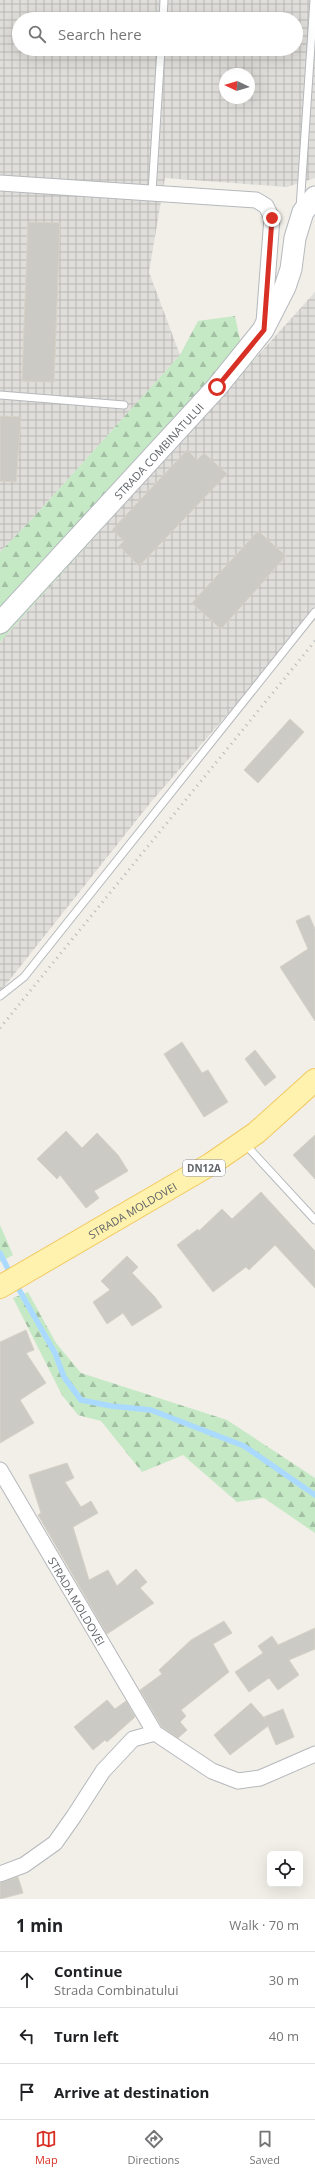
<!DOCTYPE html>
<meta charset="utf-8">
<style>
body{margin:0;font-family:"Open Sans",sans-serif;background:#f2f2f2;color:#202124}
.controls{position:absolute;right:12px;bottom:12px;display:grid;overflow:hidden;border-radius:6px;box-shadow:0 4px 16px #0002}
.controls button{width:36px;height:36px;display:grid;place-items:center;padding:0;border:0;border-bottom:1px solid #e0e0e0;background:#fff;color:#202124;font:20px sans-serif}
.compass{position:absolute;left:219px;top:68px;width:36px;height:36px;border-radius:50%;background:#fff;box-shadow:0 4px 16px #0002;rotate:274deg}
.stop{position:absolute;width:12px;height:12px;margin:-9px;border:3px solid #d93025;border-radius:50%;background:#fff}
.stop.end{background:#d93025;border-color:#fff;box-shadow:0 1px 4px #0008}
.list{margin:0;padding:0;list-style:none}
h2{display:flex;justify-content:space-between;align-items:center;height:52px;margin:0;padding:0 16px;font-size:17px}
h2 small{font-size:13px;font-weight:400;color:#757577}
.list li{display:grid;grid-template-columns:26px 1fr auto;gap:12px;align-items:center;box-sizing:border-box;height:56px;padding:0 16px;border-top:1px solid #e0e0e0}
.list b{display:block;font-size:15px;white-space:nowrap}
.list p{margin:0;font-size:13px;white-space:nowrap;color:#757577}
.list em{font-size:13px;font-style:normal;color:#757577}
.icon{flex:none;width:22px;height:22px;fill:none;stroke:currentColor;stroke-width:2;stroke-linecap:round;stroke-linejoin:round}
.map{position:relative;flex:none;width:315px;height:1899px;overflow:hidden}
.search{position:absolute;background:#fff;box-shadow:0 4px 16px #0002;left:12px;right:12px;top:12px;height:44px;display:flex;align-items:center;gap:10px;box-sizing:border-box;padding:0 14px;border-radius:22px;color:#757577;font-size:15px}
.sheet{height:220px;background:#fff}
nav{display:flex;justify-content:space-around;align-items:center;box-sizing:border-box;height:56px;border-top:1px solid #e0e0e0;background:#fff;font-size:11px;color:#757577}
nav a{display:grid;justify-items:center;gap:2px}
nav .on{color:#d93025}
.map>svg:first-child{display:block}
.industrial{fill:url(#industrial-grid);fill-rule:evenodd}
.forest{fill:url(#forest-firs)}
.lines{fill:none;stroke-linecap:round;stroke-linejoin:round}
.stream{stroke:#aadaff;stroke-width:5.5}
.building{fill:#cccac5;stroke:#d6d1c6}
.lane-casing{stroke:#b5b8bc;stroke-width:9}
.street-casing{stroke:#b5b8bc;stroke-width:17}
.secondary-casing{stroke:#b6babf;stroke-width:23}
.primary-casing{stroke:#f2c960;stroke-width:24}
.lane{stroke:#fff;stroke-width:7}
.street{stroke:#fff;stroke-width:15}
.secondary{stroke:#fff;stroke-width:21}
.primary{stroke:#fff2af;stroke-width:22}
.rail{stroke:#b6b7b8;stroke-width:3;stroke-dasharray:1 5;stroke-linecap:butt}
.route{stroke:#d93025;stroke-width:5}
.labels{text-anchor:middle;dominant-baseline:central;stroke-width:3;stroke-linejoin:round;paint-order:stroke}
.shield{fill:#fff;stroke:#8f9295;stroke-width:1}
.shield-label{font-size:10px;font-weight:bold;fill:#5f6368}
.street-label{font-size:11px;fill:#5f6368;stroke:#fff}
</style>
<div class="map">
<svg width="315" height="1899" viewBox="0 0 315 1899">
<defs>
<pattern id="industrial-grid" width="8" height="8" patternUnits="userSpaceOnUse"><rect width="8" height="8" fill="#e0deda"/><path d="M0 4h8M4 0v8" fill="none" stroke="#b9b8b5"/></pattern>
<pattern id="forest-firs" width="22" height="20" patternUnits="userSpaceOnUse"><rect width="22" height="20" fill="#c5e8c5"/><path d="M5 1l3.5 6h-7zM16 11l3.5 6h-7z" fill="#a3c0a4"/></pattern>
</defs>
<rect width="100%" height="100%" fill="#f1efe8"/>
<path class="industrial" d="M0,0h315v178l-28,9 -122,-9 -16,94 31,83 -149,165 -31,32zM19,19h277v30h-277zM225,74h24v24h-24z
M315,292v322l-164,188 -151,190v-350z"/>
<path class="forest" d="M235,316l6,28 14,15 -255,283v-90l31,-32 149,-165 18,-34z
M0,1225l13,30 -13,7z
M28,1292l28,51 25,30 146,47 88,58v55l-51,-35 -27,4 -54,-47 -41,17 -41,-51 -23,-6 -16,-20 -49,-97z"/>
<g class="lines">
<path class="stream" d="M0,1253l9,18
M17,1286l38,67 9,24 17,23 30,6 40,4 93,36 71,49"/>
</g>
<path class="building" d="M28,222l32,1 -6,159 -32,-1z
M0,416l21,1 -5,65 -16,-1z
M187,450l10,10 7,-7 23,21 -88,92 -20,-20 5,-5 -12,-11z
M258,531l28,25 -65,73 -29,-26z
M290,719l14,13 -46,51 -14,-13z
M309,915l6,14v92l-35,-54 28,-18 -12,-28z
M182,1042l20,31 6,-3 20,32 -24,15 -40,-63z
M255,1050l21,27 -11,9 -20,-27z
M66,1131l16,17 15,-15 21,22 10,16 -34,20 5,7 -13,10 -26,-33 -3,4 -20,-20z
M315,1135v44l-22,-24z
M261,1192l54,59v37l-40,-43 -26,25 -3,-3 -33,25 -36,-47 21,-16 1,2 23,-22 10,10z
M127,1256l11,11 -6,6 23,24 7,10 -30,19 -9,-13 -16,11 -14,-22 17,-12 -9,-9z
M26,1330l8,20 -8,3 20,30 -26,17 14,23 -34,20v-101z
M67,1463l7,15 -9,4 16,25 10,-6 7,12 -25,14 16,53 19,-10 9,16 19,-17 11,13 -7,6 14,15 -47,31 -69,-119 3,-2 -12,-38z
M224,1621l8,12 -19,11 16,28 -48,38 5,6 -6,6 7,8 -9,8 -16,-11 -22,-37 22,-16 -3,-4 32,-30z
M315,1628v21l-26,11 10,15 -21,15 -9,-12 -20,14 -14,-20 28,-19 -5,-7 14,-10 6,9z
M107,1700l8,9 11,-8 9,16 -28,25 -2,-2 -12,10 -19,-23z
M251,1703l15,17 -2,-3 19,-8 11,28 -18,8 -8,-19 -38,29 -16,-20z
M18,1877l5,16 -23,6v-16z"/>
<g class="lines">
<g class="lane-casing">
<path id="lane" d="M163,19l1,-19
M152,192l9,-143
M300,208l14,-208
M0,395l124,10
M0,996l24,-19 291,-365
M245,1144l70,76"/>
</g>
<g class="street-casing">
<g id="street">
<path d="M0,183l256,17 10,6 6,12 -8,104"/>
<path id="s1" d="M0,1470l155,263 57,38 26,10 22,-3 55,-24"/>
<path d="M0,1874l24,-9 31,-22 19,-27 29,-45 30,-32 22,-6"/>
</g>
</g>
<g class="secondary-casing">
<g id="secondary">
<path id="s2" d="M0,623l217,-236 46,-57 22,-43 6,-18 4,-31 8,-26 12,-15"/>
</g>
</g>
<g class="primary-casing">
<g id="primary">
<path id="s3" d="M0,1287l211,-123 45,-31 59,-53"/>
</g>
</g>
<use href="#lane" class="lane"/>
<use href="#street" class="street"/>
<use href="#secondary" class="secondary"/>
<use href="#primary" class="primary"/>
<path class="rail" d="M0,1028l315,-387"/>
</g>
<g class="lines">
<path class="route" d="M217,387l47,-57 8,-112"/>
</g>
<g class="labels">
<rect class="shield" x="183" y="1160" width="42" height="16" rx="3"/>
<g class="shield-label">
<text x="204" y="1168">DN12A</text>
</g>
<g class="street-label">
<text stroke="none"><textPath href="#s2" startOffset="234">STRADA COMBINATULUI</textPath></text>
<text stroke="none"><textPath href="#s3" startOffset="153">STRADA MOLDOVEI</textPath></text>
<text stroke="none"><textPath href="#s1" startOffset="152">STRADA MOLDOVEI</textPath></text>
</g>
</g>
</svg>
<div class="controls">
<button><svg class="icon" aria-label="locate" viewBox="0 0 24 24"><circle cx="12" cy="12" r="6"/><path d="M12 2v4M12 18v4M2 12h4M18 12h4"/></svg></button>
</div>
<svg class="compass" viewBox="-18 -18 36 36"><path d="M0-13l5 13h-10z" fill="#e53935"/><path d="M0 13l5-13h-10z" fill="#757577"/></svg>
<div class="stop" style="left:217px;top:387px"></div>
<div class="stop end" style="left:272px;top:218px"></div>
<div class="search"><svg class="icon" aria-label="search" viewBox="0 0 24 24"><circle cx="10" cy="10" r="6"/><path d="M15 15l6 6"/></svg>Search here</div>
</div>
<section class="sheet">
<h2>1 min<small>Walk · 70 m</small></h2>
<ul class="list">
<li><svg class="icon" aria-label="ahead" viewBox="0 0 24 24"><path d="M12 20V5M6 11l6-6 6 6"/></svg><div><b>Continue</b><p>Strada Combinatului</p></div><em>30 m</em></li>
<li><svg class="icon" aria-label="left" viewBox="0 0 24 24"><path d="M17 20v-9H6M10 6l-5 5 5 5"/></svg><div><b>Turn left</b></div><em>40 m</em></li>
<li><svg class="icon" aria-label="arrive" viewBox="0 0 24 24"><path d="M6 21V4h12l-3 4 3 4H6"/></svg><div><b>Arrive at destination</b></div></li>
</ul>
</section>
<nav>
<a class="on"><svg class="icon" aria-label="map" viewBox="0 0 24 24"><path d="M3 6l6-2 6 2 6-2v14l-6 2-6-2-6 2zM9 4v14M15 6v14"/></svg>Map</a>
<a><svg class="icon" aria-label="directions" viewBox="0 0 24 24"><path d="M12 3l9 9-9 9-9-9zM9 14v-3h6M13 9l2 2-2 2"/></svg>Directions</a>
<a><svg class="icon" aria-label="saved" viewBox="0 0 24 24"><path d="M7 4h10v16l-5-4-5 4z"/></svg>Saved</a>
</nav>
